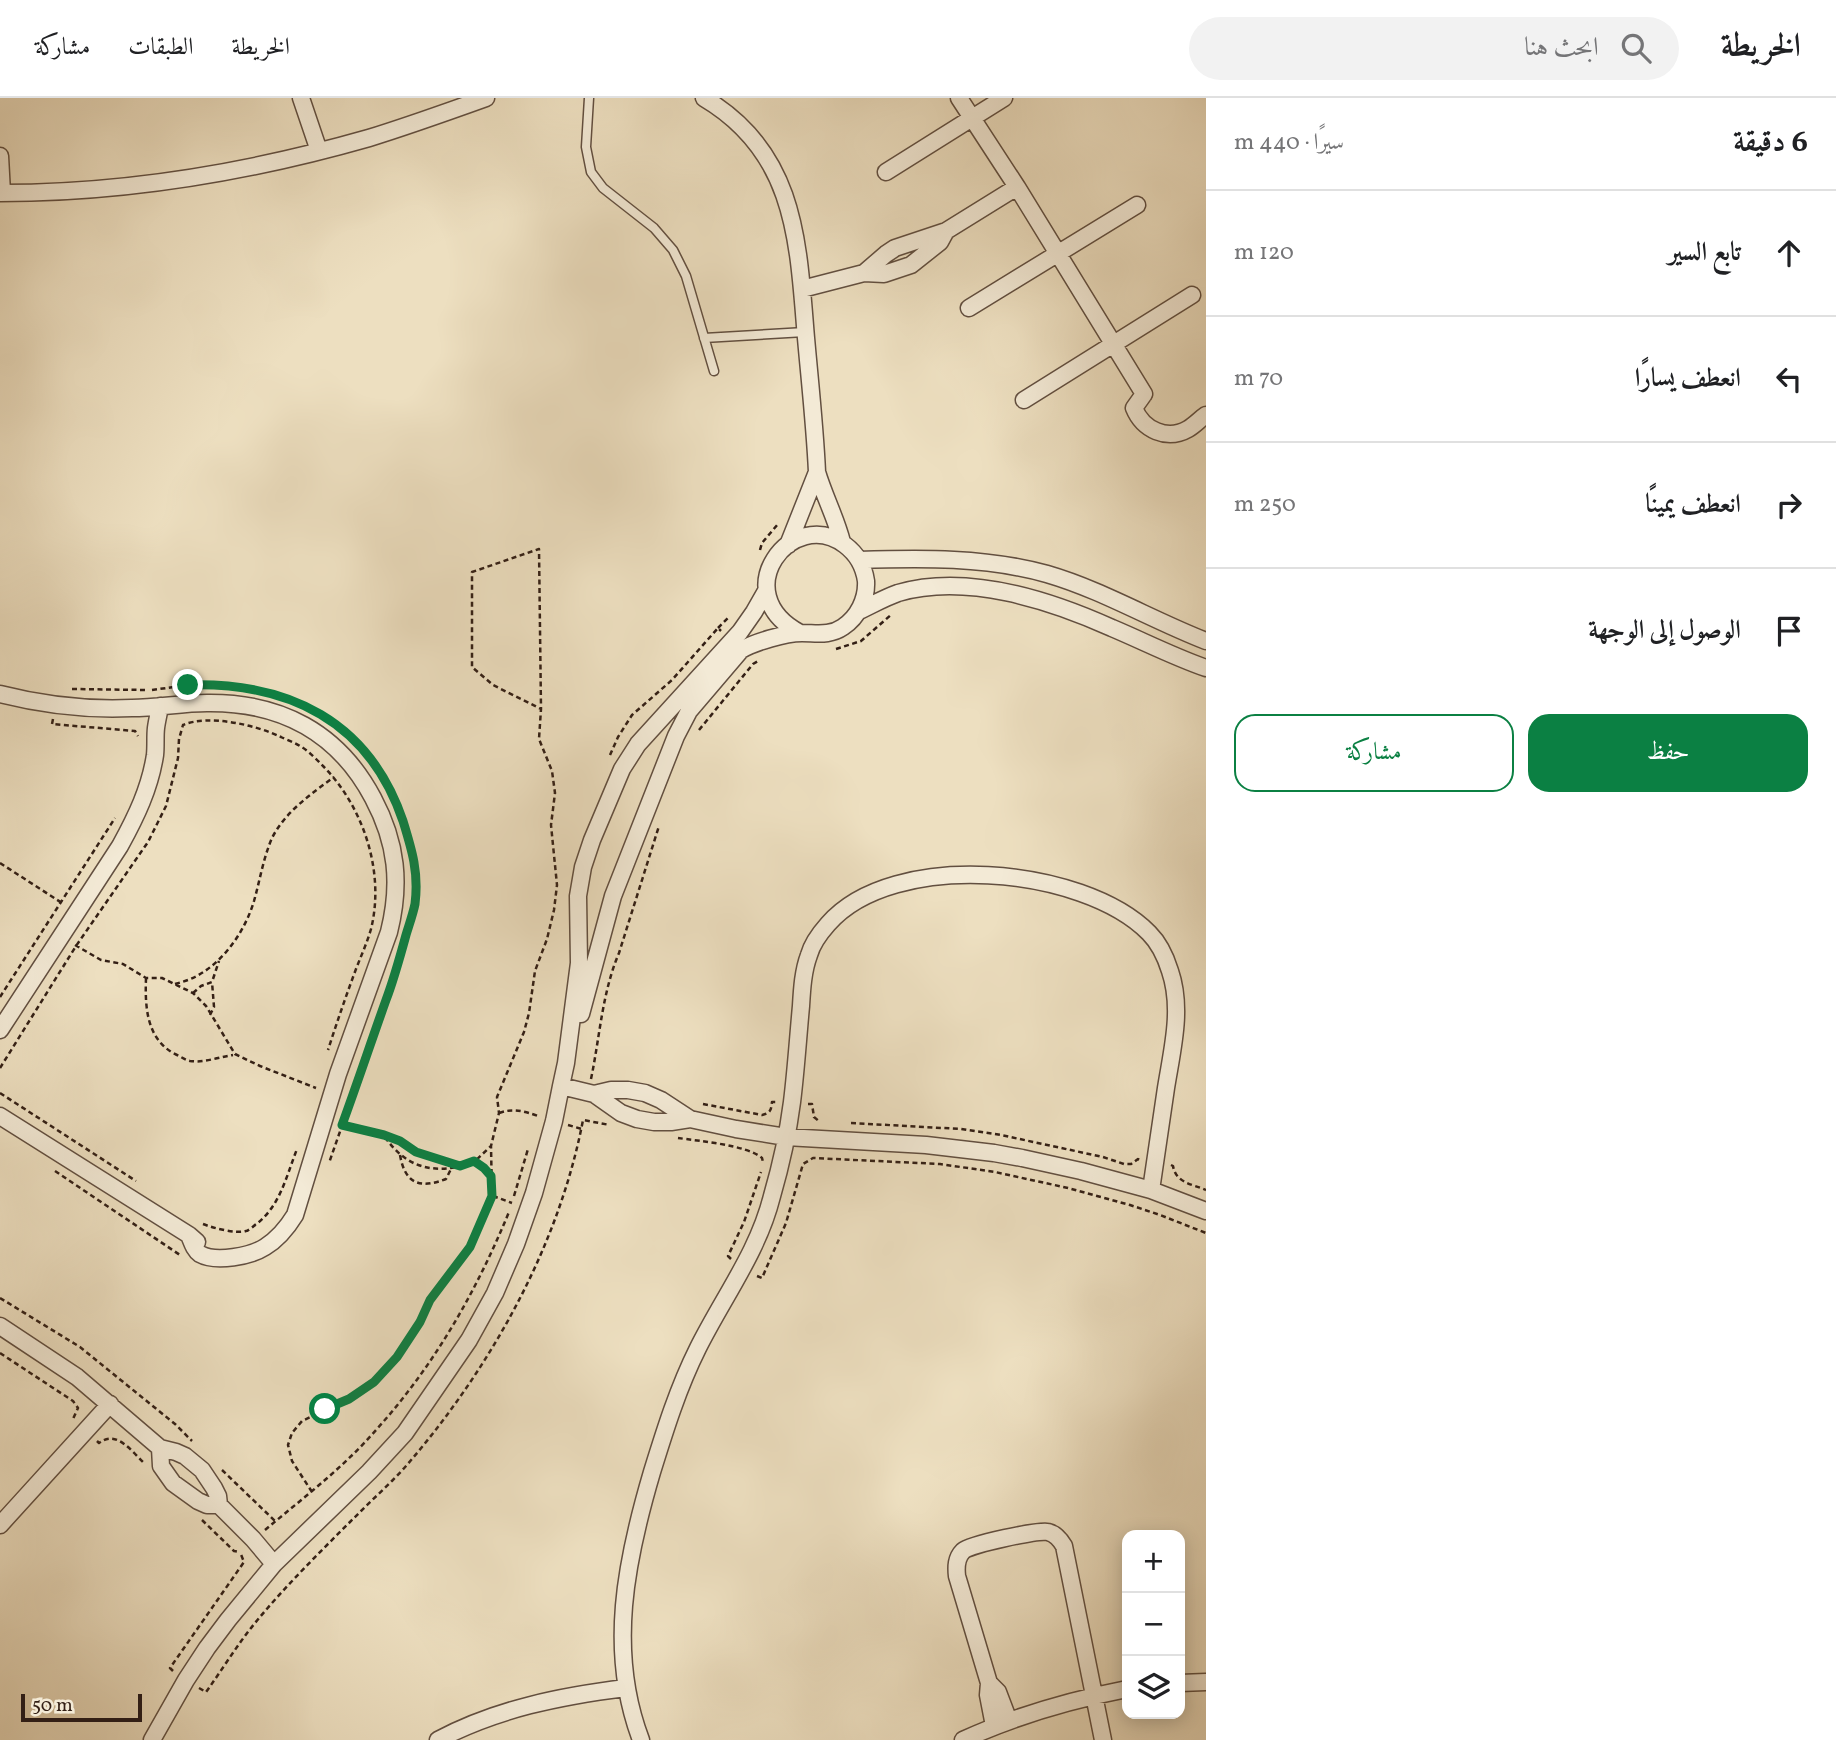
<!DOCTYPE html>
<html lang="ar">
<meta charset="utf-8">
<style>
body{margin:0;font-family:Vollkorn,Amiri,serif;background:#f2f2f2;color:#202124;direction:rtl}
.controls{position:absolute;right:21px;bottom:21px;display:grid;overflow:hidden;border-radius:14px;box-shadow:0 4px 18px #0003}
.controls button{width:63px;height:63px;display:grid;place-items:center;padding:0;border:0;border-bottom:2px solid #e0e0e0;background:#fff;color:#202124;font:35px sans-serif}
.scale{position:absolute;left:21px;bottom:18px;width:121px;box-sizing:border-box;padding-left:7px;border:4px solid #331f15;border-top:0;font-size:19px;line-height:24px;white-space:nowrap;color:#331f15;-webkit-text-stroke:5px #f3ead6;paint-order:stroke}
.stop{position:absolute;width:21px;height:21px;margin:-16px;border:5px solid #0b8043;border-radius:50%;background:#fff}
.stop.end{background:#0b8043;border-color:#fff;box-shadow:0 2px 7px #0008}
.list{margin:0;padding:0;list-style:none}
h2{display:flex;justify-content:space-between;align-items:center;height:91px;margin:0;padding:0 28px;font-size:30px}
h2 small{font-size:23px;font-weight:400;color:#757577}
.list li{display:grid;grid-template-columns:46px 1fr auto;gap:21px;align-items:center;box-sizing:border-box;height:126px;padding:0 28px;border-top:2px solid #e0e0e0}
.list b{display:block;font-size:26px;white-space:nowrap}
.list em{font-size:23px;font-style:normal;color:#757577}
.actions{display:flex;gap:14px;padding:21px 28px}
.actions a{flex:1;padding:16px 0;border:2px solid #0b8043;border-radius:21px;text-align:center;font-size:24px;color:#0b8043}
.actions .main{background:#0b8043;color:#fff}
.icon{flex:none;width:38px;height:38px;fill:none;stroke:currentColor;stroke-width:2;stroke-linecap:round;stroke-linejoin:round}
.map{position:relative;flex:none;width:1206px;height:1642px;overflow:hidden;direction:ltr}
header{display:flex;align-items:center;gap:42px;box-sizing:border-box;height:98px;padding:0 35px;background:#fff;border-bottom:2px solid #e0e0e0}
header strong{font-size:33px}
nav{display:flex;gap:38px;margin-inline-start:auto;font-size:24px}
.search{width:490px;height:63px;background:#f2f2f2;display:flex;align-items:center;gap:18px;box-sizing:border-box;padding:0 24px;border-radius:38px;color:#757577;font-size:26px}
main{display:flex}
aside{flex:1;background:#fff}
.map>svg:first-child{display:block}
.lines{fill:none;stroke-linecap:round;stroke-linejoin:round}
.service-casing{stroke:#624f40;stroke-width:11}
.minor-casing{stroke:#624f40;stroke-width:19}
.path{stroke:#331f15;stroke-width:2.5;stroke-dasharray:5 3.5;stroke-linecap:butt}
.service{stroke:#f3ead6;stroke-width:8}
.minor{stroke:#f3ead6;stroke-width:16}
.route{stroke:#0b8043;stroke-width:9}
</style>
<header>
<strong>الخريطة</strong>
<div class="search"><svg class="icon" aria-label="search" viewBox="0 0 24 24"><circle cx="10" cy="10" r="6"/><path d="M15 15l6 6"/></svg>ابحث هنا</div>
<nav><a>الخريطة</a><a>الطبقات</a><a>مشاركة</a></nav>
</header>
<main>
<aside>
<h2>6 دقيقة<small>سيرًا · 440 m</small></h2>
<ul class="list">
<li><svg class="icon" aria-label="ahead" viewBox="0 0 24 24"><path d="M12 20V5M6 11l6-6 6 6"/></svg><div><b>تابع السير</b></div><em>120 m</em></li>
<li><svg class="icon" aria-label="left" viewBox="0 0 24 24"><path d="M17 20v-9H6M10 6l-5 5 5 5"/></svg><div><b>انعطف يسارًا</b></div><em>70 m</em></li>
<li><svg class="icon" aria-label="right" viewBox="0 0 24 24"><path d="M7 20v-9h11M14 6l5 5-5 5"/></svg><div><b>انعطف يمينًا</b></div><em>250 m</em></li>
<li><svg class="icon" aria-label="arrive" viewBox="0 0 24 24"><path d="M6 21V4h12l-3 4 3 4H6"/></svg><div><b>الوصول إلى الوجهة</b></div></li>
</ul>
<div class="actions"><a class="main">حفظ</a><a>مشاركة</a></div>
</aside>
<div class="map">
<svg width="1206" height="1642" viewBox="0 0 1206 1642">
<rect width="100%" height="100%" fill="#eddfc0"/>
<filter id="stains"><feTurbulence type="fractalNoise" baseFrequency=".00286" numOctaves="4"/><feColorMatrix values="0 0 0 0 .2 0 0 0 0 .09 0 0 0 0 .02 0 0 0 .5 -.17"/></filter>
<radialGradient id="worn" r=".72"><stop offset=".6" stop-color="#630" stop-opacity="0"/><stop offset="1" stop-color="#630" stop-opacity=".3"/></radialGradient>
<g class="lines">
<g class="service-casing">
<path id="service" d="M589,0l-3,49 5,25 12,16 51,40 19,22 13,26 28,95
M704,240l101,-6"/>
</g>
<g class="minor-casing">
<path id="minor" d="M301,0l18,53
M704,0c93,55 94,145 102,240 4,45 9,90 11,134 7,24 19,46 25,70
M959,0l58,89 127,207
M0,58l2,37
M886,74l118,-74
M0,95c124,0 250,-21 369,-55 39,-12 78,-26 117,-40
M864,175l22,-19 9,-6 51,-17 71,-44
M802,191l62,-16 20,1 27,-9 29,-23 6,-11
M969,210l168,-103
M1144,296l-10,14c9,22 33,33 54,21 7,-4 12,-10 18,-14
M1024,302l168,-105
M788,447l29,-73
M859,462c63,-2 127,-3 188,14 55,16 105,46 159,67
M859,513c13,-6 25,-13 39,-18 68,-20 152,7 214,35 31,13 62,29 94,40
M0,596c43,11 88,16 132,14 25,0 50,-5 75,-5 73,-1 131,29 166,95 24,45 28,86 16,134l-51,142 -43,141c-8,13 -17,24 -30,32 -14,9 -49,16 -65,7 -6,-4 -8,-12 -11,-19
M581,916l32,-118 63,-160 13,-25 52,-61c14,-8 44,-17 61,-17 15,0 28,3 41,-6 15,-10 24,-28 23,-46 -2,-14 -9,-27 -21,-36 -53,-40 -120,48 -45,88
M0,932l120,-184c16,-29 30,-58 35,-91 1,-9 0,-19 1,-27 1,-8 3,-15 4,-22
M561,988l33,8 17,-4h17l17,3 16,7 29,19
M594,996l27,19 16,6 17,3h17l19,-3 46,10 50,8 140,8 68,8 28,5 59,13 70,19 55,21
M0,1018l189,119 8,7
M0,1228l77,51 83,71 16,4 9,4 17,14 12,18 4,8 1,9 34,34 21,25
M160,1350l1,18 12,17 25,18 9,4h12
M0,1427l110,-121
M989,1585l9,9 11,29
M1180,1585l26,-1
M994,1628l-6,-31 1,-12 -32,-107c-1,-9 -1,-18 6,-25 8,-7 75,-21 85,-19 8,2 12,7 16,14l39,194
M152,1642l34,-60 21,-32 21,-28 46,-56 95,-92 36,-39 64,-93 26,-47 21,-49 18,-51 20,-72 7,-35 5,-23 13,-100 -1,-67 5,-29 9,-27 30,-71 16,-25 102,-112 14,-20 12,-21
M438,1642c58,-31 123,-44 188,-52
M641,1642c-34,-89 -15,-180 11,-268 13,-42 26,-84 46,-124 26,-52 60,-96 74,-152 9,-31 16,-63 20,-94 4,-32 6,-64 9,-96 1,-17 2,-35 8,-51 3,-11 11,-22 19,-31 65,-75 255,-58 321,9 10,10 17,25 21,38 13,38 2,79 -4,117 -5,34 -10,68 -15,102
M963,1642c52,-24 108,-40 164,-51"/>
</g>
<path class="path" d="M760,452l2,-7 16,-19
M718,530l12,-12
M836,551l25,-8 31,-27
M72,591l74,1
M152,592l36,-5 31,1
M277,597c37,8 72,35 94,66 25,34 45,80 45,123 0,37 -20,87 -32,123 -18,52 -37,104 -55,156
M53,621l-1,5 83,7 3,5
M699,632l54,-66 5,-3
M610,657l8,-18 14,-22 40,-35 46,-52 3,3
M0,765l62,40
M75,847l26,15 22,4 23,14h16l31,15 13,13 29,48 25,12 56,22
M146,880c-1,28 0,61 29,76 5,2 10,6 15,7 14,2 29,-4 43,-6
M175,886c7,-2 14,-4 20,-7 29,-15 50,-46 59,-76 6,-21 9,-42 18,-63 13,-26 39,-44 62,-61
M193,895l8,-7 11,-4 7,-21
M0,899l115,-179
M210,917l4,-8 -2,-25
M0,970l76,-122 72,-104 18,-36 12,-48 1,-19 4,-14c26,-11 73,0 98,12 6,3 13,5 19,9 9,5 17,14 24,21 40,41 61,106 47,162 -4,14 -10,27 -15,40 -10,27 -19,53 -28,81
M591,981c9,-43 11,-86 28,-126l40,-127
M0,995l136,88
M703,1006l59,11c9,-2 9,-5 10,-13h5
M808,1006h4l2,13 6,5
M499,1015c14,-5 25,-2 39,3
M851,1025l110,6 40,6 102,22 21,7h7l7,-5 2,1
M342,1027l42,9 16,7 16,11 44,14 14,-4 17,-16
M568,1027l14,4
M385,1039c18,26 40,36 72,30
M678,1040c21,3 69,7 84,20l1,4
M400,1057c5,29 20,34 46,24l5,-10
M474,1064l10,6 6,7
M1171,1067l2,1c3,17 19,18 33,24
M55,1073l125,84
M493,1098l19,7
M514,1098l14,-47
M203,1126c10,4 33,10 43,7 2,0 8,-5 9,-6 25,-18 31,-48 42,-76
M731,1161l-3,-3 16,-34 17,-50
M757,1178l5,2 24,-55 17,-59 10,-6 127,6 55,8 73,16 62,17 30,10 46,18
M0,1200l80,49 95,77 17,17
M0,1255l73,48 5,7 -5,11 1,1
M97,1343l2,2c18,-14 33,9 46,21
M222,1372l53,51
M312,1394l-20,-31 -4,-16 4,-12 10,-12 47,-22 26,-17 22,-25 23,-35 10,-22 40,-53 22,-51 -1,-50 8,-33 -2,-16 27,-65 5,-19 6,-42 12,-32 7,-29 3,-25 -6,-60 4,-32 -3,-22 -13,-32 2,-30 -2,-160 -67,23v95l21,18 48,24
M202,1422l32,31 5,1
M265,1432c38,-32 78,-62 111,-100 58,-64 100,-138 133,-218
M173,1573l-3,-3 74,-106 -4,-10
M199,1590l7,4c16,-22 31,-47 49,-69 32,-39 70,-76 106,-112 15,-15 31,-29 45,-45 84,-97 153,-220 177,-346l27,5"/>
<use href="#service" class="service"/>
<use href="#minor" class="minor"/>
</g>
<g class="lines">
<path class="route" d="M188,587c101,-3 181,36 215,136 9,29 16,52 12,83 -2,10 -6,21 -9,31 -6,22 -12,44 -20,65 -15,42 -29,84 -44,125l42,10 16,6 16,11 44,14 14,-5 10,7 7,8 1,20 -22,51 -40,53 -10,22 -23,35 -23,25 -25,17 -24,10"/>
</g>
<rect width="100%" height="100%" filter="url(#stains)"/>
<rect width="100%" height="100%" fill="url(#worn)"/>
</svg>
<div class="controls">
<button>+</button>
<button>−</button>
<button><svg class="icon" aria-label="layers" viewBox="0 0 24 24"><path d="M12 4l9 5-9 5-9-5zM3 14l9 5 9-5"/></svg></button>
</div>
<div class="scale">50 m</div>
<div class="stop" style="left:325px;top:1311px"></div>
<div class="stop end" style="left:188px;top:587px"></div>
</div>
</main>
